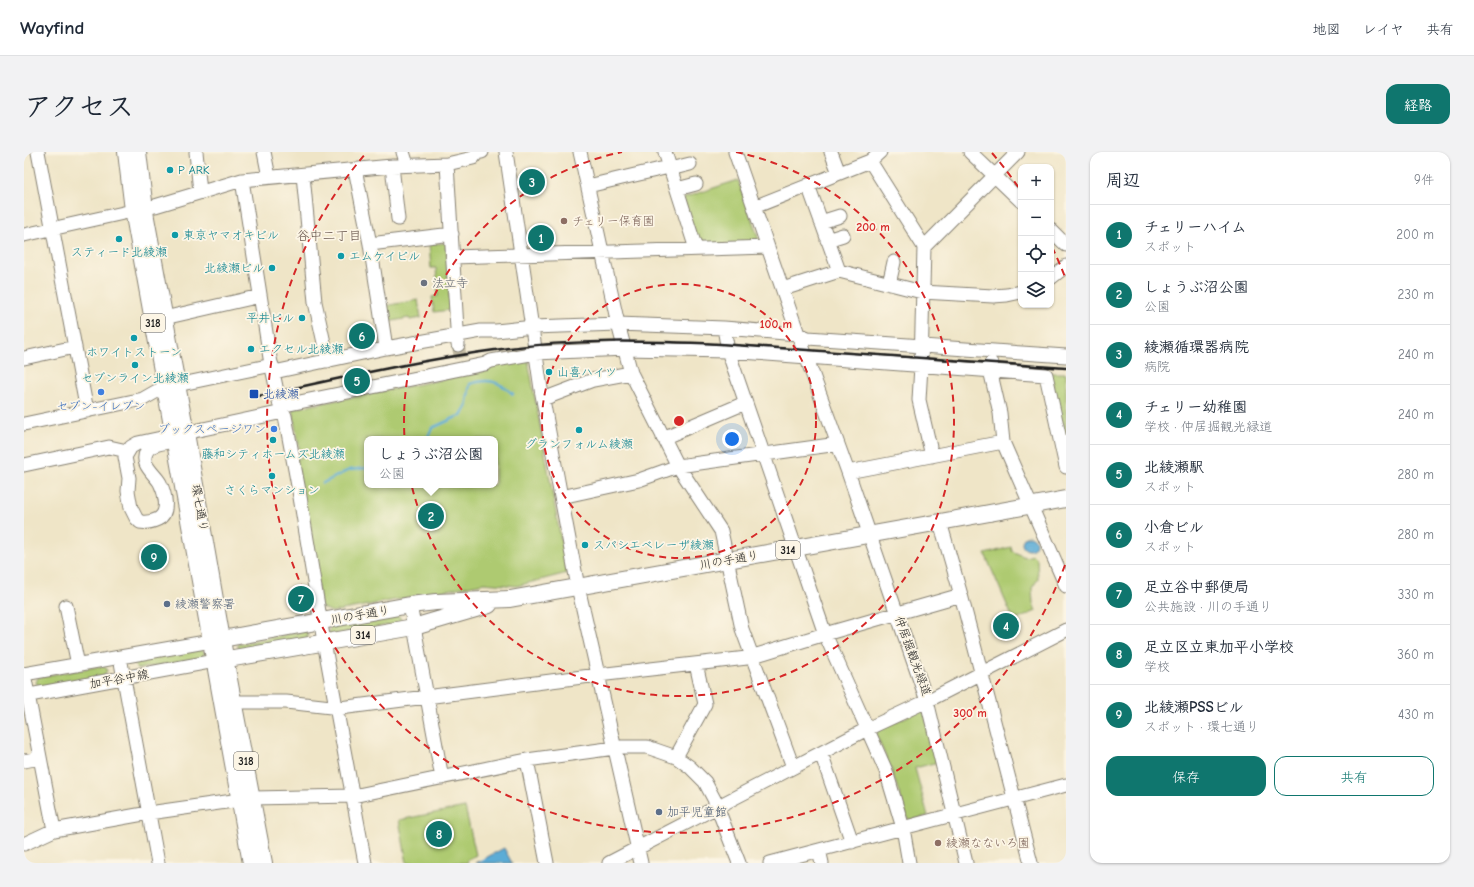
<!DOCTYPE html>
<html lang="ja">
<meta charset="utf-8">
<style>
body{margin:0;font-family:"Comic Neue","Klee One",sans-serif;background:#f2f2f3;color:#1f2937}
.controls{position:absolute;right:12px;top:12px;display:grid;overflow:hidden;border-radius:8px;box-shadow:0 1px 3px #0004}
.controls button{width:36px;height:36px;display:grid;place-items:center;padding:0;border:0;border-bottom:1px solid #e0e1e3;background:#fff;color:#1f2937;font:20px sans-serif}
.you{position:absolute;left:708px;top:287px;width:14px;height:14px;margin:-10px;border:3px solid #fff;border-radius:50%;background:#1a73e8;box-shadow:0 0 0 6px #1a73e833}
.badge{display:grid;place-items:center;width:26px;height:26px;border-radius:50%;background:#0f766e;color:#fff;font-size:13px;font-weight:700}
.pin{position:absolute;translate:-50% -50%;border:2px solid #fff;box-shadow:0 1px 4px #0006}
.popup{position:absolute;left:340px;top:284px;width:134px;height:52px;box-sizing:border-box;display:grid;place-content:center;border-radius:8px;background:#fff;filter:drop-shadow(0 1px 3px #0005);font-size:13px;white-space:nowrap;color:#747a83}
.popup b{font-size:15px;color:#1f2937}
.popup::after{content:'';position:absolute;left:50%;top:100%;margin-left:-8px;border:8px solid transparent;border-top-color:#fff}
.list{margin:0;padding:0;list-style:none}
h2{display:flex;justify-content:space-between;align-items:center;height:52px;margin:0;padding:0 16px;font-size:17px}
h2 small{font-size:13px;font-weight:400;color:#747a83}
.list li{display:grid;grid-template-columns:26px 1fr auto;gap:12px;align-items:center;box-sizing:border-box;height:60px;padding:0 16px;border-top:1px solid #e0e1e3}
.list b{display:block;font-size:15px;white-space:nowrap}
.list p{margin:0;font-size:13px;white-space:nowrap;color:#747a83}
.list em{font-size:13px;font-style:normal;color:#747a83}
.actions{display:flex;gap:8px;padding:12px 16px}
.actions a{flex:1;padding:9px 0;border:1px solid #0f766e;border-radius:12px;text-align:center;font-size:14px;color:#0f766e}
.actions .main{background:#0f766e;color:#fff}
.icon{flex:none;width:22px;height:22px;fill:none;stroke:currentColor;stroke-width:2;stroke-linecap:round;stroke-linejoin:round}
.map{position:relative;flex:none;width:1042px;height:711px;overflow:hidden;border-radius:12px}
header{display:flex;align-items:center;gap:24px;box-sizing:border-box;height:56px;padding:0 20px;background:#fff;border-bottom:1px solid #e0e1e3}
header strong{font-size:19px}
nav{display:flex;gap:22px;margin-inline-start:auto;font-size:14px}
.intro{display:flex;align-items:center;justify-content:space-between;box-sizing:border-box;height:96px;padding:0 24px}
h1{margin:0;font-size:28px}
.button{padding:10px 18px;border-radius:12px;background:#0f766e;color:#fff;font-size:14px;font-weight:700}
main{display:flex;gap:24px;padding:0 24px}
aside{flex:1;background:#fff;border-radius:12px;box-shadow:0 1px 3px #0004}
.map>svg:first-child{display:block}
.green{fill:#aeca71;stroke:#657346;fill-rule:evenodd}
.water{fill:#5cacd6;stroke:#3c6479}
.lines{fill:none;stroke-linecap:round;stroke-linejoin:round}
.stream{stroke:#5cacd6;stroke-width:2.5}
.minor-tunnel{stroke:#c5bda5;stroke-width:13;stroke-dasharray:13 6;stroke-linecap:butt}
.minor-casing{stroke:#868072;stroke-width:15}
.major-casing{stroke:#868072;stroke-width:18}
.minor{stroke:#fff;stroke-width:13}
.major{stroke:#fff;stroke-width:16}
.rail{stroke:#1c1c1c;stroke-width:2.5}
.ring{fill:none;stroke:#d62828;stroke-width:2;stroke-dasharray:7 5}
.culture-dot{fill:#0f9aa8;stroke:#fcf5e5;stroke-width:1.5}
.education-dot{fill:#8d6e63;stroke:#fcf5e5;stroke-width:1.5}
.worship-dot{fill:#6b7280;stroke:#fcf5e5;stroke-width:1.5}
.shop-dot{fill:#3f7fe0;stroke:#fcf5e5;stroke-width:1.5}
.transit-dot{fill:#1a4fb4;stroke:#fcf5e5;stroke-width:1.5}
.service-dot{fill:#5c6f8a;stroke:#fcf5e5;stroke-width:1.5}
.labels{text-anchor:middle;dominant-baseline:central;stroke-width:3.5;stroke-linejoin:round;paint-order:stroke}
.shield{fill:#fcf5e5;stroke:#5f5d58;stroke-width:1}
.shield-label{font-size:11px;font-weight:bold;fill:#1c1c1c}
.culture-label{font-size:12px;fill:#0d838f;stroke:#fcf5e5;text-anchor:start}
.education-label{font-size:12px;fill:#785e54;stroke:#fcf5e5;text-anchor:start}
.worship-label{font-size:12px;fill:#5b616d;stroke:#fcf5e5;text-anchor:start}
.transit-label{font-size:12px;fill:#164399;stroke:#fcf5e5;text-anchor:start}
.shop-label{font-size:12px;fill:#366cbe;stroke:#fcf5e5}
.street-label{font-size:12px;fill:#1c1c1c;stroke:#fcf5e5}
.service-label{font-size:12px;fill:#4e5e75;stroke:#fcf5e5;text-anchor:start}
.neighbourhood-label{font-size:13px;fill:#64524a;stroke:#fcf5e5}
.centre{fill:#d62828;stroke:#fcf5e5;stroke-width:2}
.ring-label{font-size:12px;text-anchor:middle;font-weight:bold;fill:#d62828;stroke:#fcf5e5;stroke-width:3.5;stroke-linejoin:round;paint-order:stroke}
</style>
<header>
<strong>Wayfind</strong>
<nav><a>地図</a><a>レイヤ</a><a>共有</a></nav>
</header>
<div class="intro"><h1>アクセス</h1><a class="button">経路</a></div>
<main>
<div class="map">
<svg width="1042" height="711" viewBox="0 0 1042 711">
<rect width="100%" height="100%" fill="#fcf5e5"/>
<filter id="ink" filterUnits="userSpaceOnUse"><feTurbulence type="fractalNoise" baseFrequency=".025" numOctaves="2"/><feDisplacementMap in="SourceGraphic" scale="8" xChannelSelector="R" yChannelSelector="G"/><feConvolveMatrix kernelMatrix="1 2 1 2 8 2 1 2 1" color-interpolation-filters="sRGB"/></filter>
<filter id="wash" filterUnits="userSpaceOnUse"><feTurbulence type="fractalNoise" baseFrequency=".012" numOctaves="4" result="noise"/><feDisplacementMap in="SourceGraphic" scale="16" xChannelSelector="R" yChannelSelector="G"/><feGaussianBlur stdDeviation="0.9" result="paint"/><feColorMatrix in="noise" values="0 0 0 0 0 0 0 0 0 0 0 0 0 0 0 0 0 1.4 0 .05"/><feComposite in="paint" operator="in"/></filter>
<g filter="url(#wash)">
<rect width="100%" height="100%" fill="#efe5c7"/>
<path class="green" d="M714,28l21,60 -3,4 -54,1 -4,-3 -15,-44z
M422,91l4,67 -16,2 -2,-15 6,-1 -2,-28h-5l-2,-24z
M394,148l3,18 -11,2 -1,-2 -22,4 -3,-16z
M504,208l39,213 -50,13 -33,-3 -152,29 -11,-5 -25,-148 5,-1 -9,-49 194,-38 9,-6zM343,287h128v46h-128z
M1026,221h16v70z
M987,395l1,4 13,6 8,-2 4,4 1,20 -6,9 1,15 3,8 -22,10 -29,-67z
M373,463l3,2 1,6 -71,12 -1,-3 2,-6z
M280,479l3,1 1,6 -69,12 -1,-3v-3z
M176,496l5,5 -3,5 -64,11 -4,-4 2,-6z
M78,514l4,2 1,3 -3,5 -64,11 -4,-4 2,-6z
M899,557l15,53 -23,6 13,48 -17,4 -3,-1 -18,-53 -14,-31 2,-5z
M441,655l11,48 -9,5 1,3h-61l-8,-43z"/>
<path class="water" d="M998 391a7 7 0 1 1 14 0a7 7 0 1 1-14 0Z
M480,696l8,15h-36z"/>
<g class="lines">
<path class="stream" d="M403,287l5,-11 29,-13 5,-8 4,-23c19,-6 29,-3 43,10
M299,331l26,-13 18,-2"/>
</g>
</g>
<g filter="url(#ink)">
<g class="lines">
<path class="minor-tunnel" d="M434,193l4,20"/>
<g class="minor-casing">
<path id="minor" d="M14,0l49,259
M172,0l4,40
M240,0l5,25
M379,0l4,13
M482,0l35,237 20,108 17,90 63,276
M556,0l38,172 13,49 47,93 43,65 21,98 51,138
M641,0l31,97
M711,0l63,182 50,138 79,229 139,-71
M807,0l8,21
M946,0l51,49
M846,9l54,86 -3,119 -2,34 13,56
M423,12l11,181
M368,14l6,53
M331,17l15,75 16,104
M646,17l20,-5
M279,23l12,127 13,59
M218,28l28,178 10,48 3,6
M784,33l31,86
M564,34l81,-19
M653,37l19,-5
M730,55l116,-46 10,-9
M797,70l19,-6
M1027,78l15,15
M0,83l131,-29 87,-26 150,-14 55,-2 26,-6 4,-5 5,-1
M803,88l16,-5
M346,92l82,-10
M900,95l94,-95
M429,105l315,-10
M1027,126l15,-12
M865,132l5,-22
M759,137l56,-18 83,21 71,4 14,-1 14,-3
M140,166l96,-22
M700,176l4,23 97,283 61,137 17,57 6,35
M0,206l51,-11
M967,211l-1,7 10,43 3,29 63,144
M250,220l112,-24 95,-17h15l37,-4 85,-3 106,4 74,6 10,4 258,18
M153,233l95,-20
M519,247l50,-19 38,-7
M256,254l205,-42 6,-3 45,-8 89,-4 103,2 318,24 20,92
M0,272l119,-25 14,-8 8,-1
M639,286l82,-35
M160,288c-9,1 -33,3 -37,11 -8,13 8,23 13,32 5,10 10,30 -2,36 -6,3 -12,4 -18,3l-4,-4 -5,-10 -3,-17 1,-13 -4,-21 6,-10 7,-4 145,-31 2,4 14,75 25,151 41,221
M0,313l85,-18 18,4
M824,320l155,-30
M537,345l78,-17 39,-14 160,-22
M916,370l21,73 70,268
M386,453l32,173
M42,454l12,59
M96,505l38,206
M0,522l187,-33
M0,522l30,156
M0,544l191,-35
M210,550h52l54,6 258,-33 149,-17 78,-24 136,-39
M797,601l31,89
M652,605l29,-53 -9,-40
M503,608l20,103
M0,609l16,-3
M229,646l100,-2 174,-36 95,-13h25l29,10 14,10 15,15 9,17 25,64
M0,692l30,-14 95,-17 91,-13
M795,698l3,13
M585,711l258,-134 60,-28 39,162
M746,711l296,-78"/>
</g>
<g class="major-casing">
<path id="major" d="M102,0l7,58 118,653
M114,0l8,66 40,215 42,241 36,189
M187,489l199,-36 26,-3 74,-3 430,-77 126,-23
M192,509l198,-34 75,-22"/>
</g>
<use href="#minor" class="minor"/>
<use href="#major" class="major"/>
<path class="rail" d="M230,245c82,-18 164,-37 248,-48 72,-10 145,-8 218,-5l346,24"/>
</g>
</g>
<g class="ring">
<circle cx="655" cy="269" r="137"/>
<path d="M712 0A275 275 0 1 1 598 0"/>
<path d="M1041 413A412 412 0 1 1 342 1M968 1A412 412 0 0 1 997 39M1028 95A412 412 0 0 1 1041 125"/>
</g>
<g class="culture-dot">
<circle cx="146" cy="18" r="4"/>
<circle cx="151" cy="83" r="4"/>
<circle cx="95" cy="87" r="4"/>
<circle cx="317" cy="104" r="4"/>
<circle cx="248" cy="116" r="4"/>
<circle cx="278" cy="166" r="4"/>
<circle cx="110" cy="186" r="4"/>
<circle cx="227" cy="197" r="4"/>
<circle cx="111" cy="213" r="4"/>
<circle cx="525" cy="220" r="4"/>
<circle cx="555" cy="278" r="4"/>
<circle cx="249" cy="288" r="4"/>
<circle cx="248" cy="324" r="4"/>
<circle cx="561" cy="393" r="4"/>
</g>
<g class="education-dot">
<circle cx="540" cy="69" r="4"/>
<circle cx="914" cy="691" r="4"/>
</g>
<circle class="worship-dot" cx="400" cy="131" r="4"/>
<g class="shop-dot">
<circle cx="77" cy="240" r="4"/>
<circle cx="250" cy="277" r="4"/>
</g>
<rect class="transit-dot" x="225" y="237" width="10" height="10" rx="2"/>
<g class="service-dot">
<circle cx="143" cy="452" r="4"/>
<circle cx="635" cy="660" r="4"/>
</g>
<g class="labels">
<g class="shield">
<rect x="117" y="162" width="24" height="18" rx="3"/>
<rect x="752" y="389" width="24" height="18" rx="3"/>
<rect x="327" y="474" width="24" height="18" rx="3"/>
<rect x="210" y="600" width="24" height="18" rx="3"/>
</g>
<g class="shield-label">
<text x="129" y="171">318</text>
<text x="764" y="398">314</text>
<text x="339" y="483">314</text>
<text x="222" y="609">318</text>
</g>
<g class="culture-label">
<text x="154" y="18">P ARK</text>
<text x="159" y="83">東京ヤマオキビル</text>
<text x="95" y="100" text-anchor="middle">スティード北綾瀬</text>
<text x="325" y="104">エムケイビル</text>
<text x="240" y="116" text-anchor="end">北綾瀬ビル</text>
<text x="270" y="166" text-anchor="end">平井ビル</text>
<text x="235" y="197">エクセル北綾瀬</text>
<text x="110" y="200" text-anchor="middle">ホワイトストーン</text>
<text x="533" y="220">山喜ハイツ</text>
<text x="111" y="226" text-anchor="middle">セブンライン北綾瀬</text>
<text x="555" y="292" text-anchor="middle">グランフォルム綾瀬</text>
<text x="249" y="302" text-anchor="middle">藤和シティホームズ北綾瀬</text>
<text x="248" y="338" text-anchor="middle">さくらマンション</text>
<text x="569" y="393">スパシエベレーザ綾瀬</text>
</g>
<g class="education-label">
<text x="548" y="69">チェリー保育園</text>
<text x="922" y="691">綾瀬なないろ園</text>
</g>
<g class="worship-label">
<text x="408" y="131">法立寺</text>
</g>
<g class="transit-label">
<text x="239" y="242">北綾瀬</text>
</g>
<g class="shop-label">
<text x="77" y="254">セブン-イレブン</text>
<text x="242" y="277" text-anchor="end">ブックスページワン</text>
</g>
<g class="street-label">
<text transform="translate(176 356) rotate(80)">環七通り</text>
<text transform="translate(705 408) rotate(-10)">川の手通り</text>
<text transform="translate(336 463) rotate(-10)">川の手通り</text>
<text transform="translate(889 504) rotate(70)">仲居掘観光緑道</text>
<text transform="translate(95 527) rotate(-10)">加平谷中線</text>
</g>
<g class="service-label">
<text x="151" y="452">綾瀬警察署</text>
<text x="643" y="660">加平児童館</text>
</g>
<g class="neighbourhood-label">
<text x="305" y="83">谷中二丁目</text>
</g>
</g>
<circle cx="655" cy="269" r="6" class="centre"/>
<g class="ring-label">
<text x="849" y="79">200 m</text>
<text x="752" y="176">100 m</text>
<text x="946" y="565">300 m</text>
</g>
</svg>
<div class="controls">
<button>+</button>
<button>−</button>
<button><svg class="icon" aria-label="locate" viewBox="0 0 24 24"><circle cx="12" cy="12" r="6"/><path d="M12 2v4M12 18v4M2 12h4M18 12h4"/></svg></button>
<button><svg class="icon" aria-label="layers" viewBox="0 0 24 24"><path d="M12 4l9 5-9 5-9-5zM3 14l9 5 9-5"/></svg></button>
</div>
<div class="you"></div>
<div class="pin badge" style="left:517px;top:86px">1</div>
<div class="pin badge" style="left:407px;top:364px">2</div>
<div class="popup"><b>しょうぶ沼公園</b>公園</div>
<div class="pin badge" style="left:508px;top:30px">3</div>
<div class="pin badge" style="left:982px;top:474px">4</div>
<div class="pin badge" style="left:333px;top:229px">5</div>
<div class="pin badge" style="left:338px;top:184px">6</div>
<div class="pin badge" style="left:277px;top:447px">7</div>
<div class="pin badge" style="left:415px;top:682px">8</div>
<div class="pin badge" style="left:130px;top:405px">9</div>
</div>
<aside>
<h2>周辺<small>9件</small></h2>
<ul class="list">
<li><span class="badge">1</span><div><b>チェリーハイム</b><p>スポット</p></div><em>200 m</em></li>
<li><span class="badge">2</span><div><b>しょうぶ沼公園</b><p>公園</p></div><em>230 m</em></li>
<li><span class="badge">3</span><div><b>綾瀬循環器病院</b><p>病院</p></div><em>240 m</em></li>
<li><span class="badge">4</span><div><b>チェリー幼稚園</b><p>学校 · 仲居掘観光緑道</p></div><em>240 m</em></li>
<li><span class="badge">5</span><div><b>北綾瀬駅</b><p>スポット</p></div><em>280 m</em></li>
<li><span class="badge">6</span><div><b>小倉ビル</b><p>スポット</p></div><em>280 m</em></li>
<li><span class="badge">7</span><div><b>足立谷中郵便局</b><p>公共施設 · 川の手通り</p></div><em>330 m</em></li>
<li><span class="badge">8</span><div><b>足立区立東加平小学校</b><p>学校</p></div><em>360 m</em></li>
<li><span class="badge">9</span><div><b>北綾瀬PSSビル</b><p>スポット · 環七通り</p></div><em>430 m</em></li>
</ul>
<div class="actions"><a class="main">保存</a><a>共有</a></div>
</aside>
</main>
